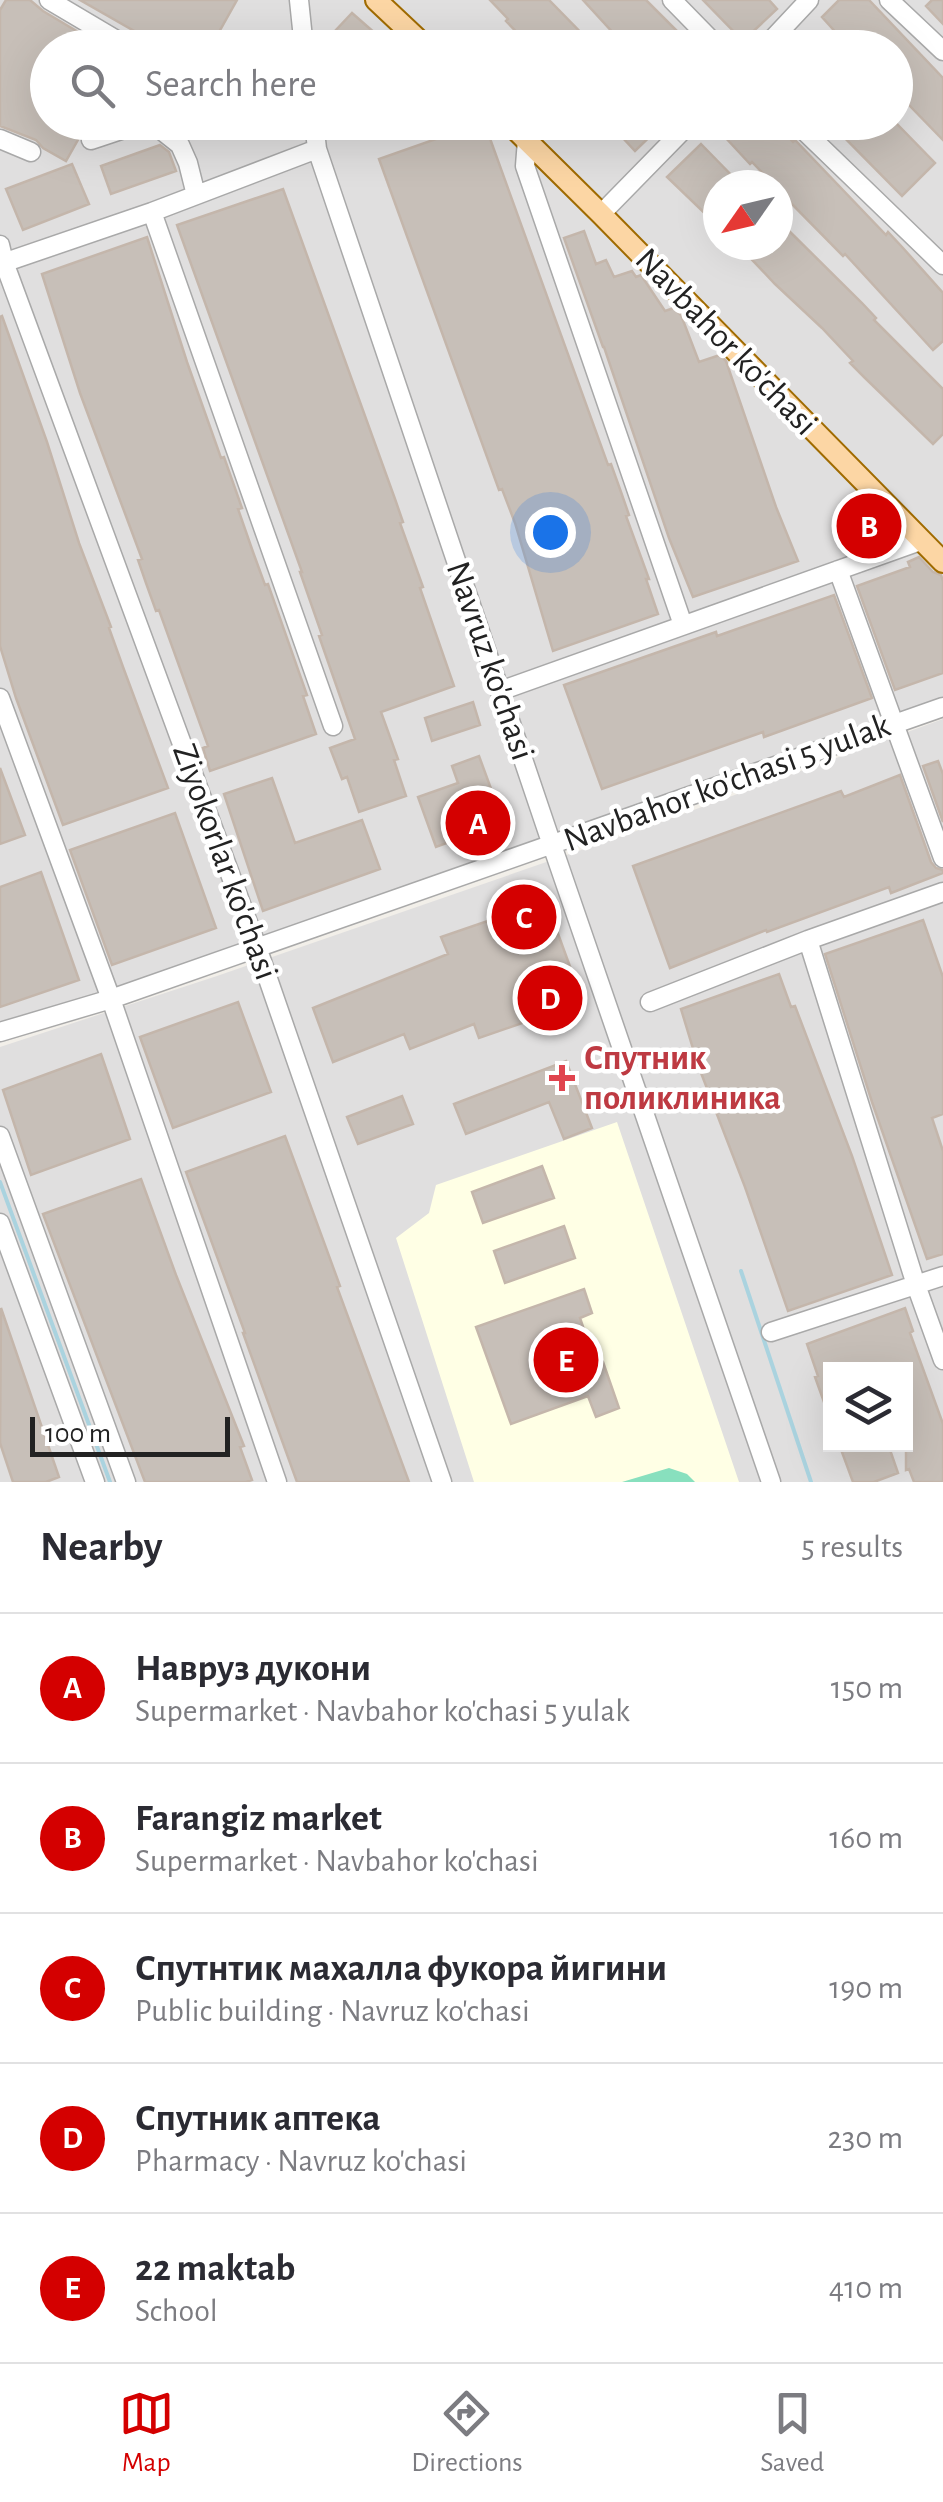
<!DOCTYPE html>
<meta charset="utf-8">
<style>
body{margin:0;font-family:"Alegreya Sans",sans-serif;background:#f7f7f7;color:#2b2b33}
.controls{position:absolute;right:30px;bottom:30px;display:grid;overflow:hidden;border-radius:0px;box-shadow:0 10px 40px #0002}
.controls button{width:90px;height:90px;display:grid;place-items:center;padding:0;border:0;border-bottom:2px solid #e1e1e2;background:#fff;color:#2b2b33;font:50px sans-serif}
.compass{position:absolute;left:703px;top:170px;width:90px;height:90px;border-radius:50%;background:#fff;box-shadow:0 10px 40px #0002;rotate:236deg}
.scale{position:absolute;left:30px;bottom:25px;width:200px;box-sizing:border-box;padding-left:10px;border:5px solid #222;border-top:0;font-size:28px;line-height:35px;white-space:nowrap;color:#222;-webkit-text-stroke:8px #fff;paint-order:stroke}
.you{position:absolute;left:550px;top:532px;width:35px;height:35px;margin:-25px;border:8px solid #fff;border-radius:50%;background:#1a73e8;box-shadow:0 0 0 15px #1a73e833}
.badge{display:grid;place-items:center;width:65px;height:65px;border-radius:50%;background:#d40000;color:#fff;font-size:32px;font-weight:700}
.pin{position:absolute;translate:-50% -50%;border:5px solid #fff;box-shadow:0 2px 10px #0006}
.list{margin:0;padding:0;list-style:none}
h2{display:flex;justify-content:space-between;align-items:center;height:130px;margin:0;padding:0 40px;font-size:42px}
h2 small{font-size:32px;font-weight:400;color:#7c7c81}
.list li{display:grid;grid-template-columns:65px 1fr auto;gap:30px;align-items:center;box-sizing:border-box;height:150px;padding:0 40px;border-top:2px solid #e1e1e2}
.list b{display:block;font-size:38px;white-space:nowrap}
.list p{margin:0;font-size:32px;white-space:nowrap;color:#7c7c81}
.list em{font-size:32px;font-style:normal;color:#7c7c81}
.icon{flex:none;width:55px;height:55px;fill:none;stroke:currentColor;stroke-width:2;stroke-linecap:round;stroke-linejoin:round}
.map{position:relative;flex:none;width:943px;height:1482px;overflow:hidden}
.search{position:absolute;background:#fff;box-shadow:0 10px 40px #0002;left:30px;right:30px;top:30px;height:110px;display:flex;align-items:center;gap:25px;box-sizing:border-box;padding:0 35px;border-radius:55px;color:#7c7c81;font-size:38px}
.sheet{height:880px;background:#fff}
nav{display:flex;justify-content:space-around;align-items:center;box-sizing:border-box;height:140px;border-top:2px solid #e1e1e2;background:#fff;font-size:28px;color:#7c7c81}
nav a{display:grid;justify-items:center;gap:5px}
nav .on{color:#d40000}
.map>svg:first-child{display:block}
.residential{fill:#e0dfdf;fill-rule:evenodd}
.education{fill:#ffffe5}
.pitch{fill:#88e0be}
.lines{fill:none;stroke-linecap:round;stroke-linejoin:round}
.stream{stroke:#aad3df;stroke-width:4}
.building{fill:#c7bfb8;stroke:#c4b6ab;stroke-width:2.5}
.minor-casing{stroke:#a9a9a9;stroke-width:21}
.major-casing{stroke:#a06b00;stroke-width:24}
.minor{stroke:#fff;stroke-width:18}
.major{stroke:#fcd6a4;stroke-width:20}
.health-dot{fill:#e0444e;stroke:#fff;stroke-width:4}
.labels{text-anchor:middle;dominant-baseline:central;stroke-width:9;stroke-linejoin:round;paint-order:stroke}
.street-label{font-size:35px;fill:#222;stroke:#fff}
.health-label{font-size:35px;font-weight:bold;fill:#be3a42;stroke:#fff;text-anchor:start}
</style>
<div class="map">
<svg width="943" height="1482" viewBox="0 0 943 1482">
<rect width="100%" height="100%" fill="#f2efe9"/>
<path class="residential" d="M0,0h943v713l-194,73 -652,226 -97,31zM48,48h848v74h-848zM718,185h60v60h-60z
M943,719v763h-943v-435l217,-71 422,-146zM830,1370h76v74h-76z"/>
<path class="education" d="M617,1122l122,360h-265l-78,-244 33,-25 7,-28z"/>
<path class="pitch" d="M669,1468l18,6 8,8h-73z"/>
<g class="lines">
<path class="stream" d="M0,1182l110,300
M741,1271l70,211"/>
</g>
<path class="building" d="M6,0h24l13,11 62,37h-57v74h40l-22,39 -23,-13 -7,-8 -36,-14v-116z
M80,0h157l-27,48h-46z
M490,0h59l47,48h-64l-26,-27 2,-2z
M583,0h63l48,48h-67z
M703,0h66l8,9 -34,32z
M839,0h30l74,78v62l-37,-38 -2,2 -8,-9v-47h-46l-28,-31z
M932,0h11v24l-17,-18z
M352,13l40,35h-65l12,-12 -4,-5z
M225,122h33l-10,16z
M484,122l124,343 3,-1 10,28 8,23 -3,1 23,63h-3l12,35 -105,37 -38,-128 -13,-34 -3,1 -120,-331z
M608,122h57l-30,29z
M711,122h64l18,20 2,-2 91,95 2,-3 15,16 40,45v48l-10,9 -88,-96 -2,2 -61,-62 -4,-9h-4l-22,-23 -2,2z
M829,122h66l40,41 -33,33z
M701,144l40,41h-23v41l-51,-49z
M160,145l9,7 7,19 -65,23 -10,-28z
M72,164l17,40 -66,26 -17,-41z
M283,189l112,310 8,23 -3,1 23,64 -3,1 34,98 -73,26 17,47 -4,1 12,36 -47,16 -12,-35 -5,2 -12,-31 25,-9 -36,-103 3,-1 -22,-63h2l-125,-347z
M778,220l84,83 14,15 -2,2 69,69v45l-10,10 -68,-66 -15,-15 3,-2 -31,-33 -47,-44 -37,-39h40z
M584,231l12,33 10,-4 8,17 18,-6 4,6 5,-2 24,36 9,-3 7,7 18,47 21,-7 6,6 50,146 22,54 -105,36 -24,-59 -65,-191h-1l-39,-109z
M147,237l40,125 34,96 3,-1 18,51 -4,1 15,43 12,33 3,-1 39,111 -4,1 13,38 -106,37 -7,-23 5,-2 -49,-136 -3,1 -10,-28 -8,-23 4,-1 -62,-166 -38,-119z
M2,316l45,126 32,101 32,84 -2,1 14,39 45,121 -105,37 -47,-127 -16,-52v-329z
M919,557l14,15 8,3 2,6v92l-48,17 -38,-104 53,-19 -2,-5z
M834,595l38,103 -108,39 -1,-5 -161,57 -38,-104 152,-53 1,4z
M473,702l7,23 -48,16 -7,-23z
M479,756l18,49 -40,15 6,17 -27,10 -18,-50 40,-14 -6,-17z
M938,761l5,13v48l-20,-56z
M0,768l25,67 -25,9z
M900,775l31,87 5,6 7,2v3l-52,20 -2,-6 -122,45 -1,-2 -96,38 -37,-102 208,-75 3,6z
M272,778l23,65 67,-23 18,49 -117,42 -39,-117z
M175,813l41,115 -104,37 -42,-115z
M41,872l38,108 -79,27v-120z
M546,901l37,101 -104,36 -5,-14 -64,25 -6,-15 -71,28 -20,-54 135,-54 -7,-17z
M923,920l20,57v137l-11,4 11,33v103l-16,5 -55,-157 -47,-148z
M779,974l12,33 4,-1 57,150 40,119 -104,36 -43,-124 -47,-122 -17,-56z
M238,1002l33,90 -98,36 -33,-91z
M101,1054l29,85 -99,36 -28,-85z
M566,1061l26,67 -28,11 -15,-37 -83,32 -12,-30z
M402,1096l11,28 -55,20 -11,-27z
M285,1136l55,150 -3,1 72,195h-112l-54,-149h2l-59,-161z
M542,1166l12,32 -71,25 -11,-31z
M141,1179l35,96 68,171 -4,1 12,33 -6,2h-101l-102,-268z
M564,1226l11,32 -70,25 -11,-32z
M584,1289l8,24 -12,5 16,47 7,-3 16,46 -23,9 -8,-21 -77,28 -35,-97z
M1,1308l58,169 -13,5h-33l-13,-39z
M905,1308l8,23 -3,2 33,91v58h-29l-5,-13 -3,1v-100h-76l-1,46 -14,-39 3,-1 -11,-32z
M839,1444h49l10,29 -24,9h-21z"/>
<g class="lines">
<g class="minor-casing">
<path id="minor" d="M49,0l81,48
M299,0l5,48
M672,0l47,48
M889,0l54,51
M764,48l45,-48
M151,122l29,23 8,18 8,32
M314,122l3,27 235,696 219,637
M795,122l148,143
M0,139l31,13
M91,140l54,-18
M527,140l-2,26 158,459
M152,212l181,514
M601,214l90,-92
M0,245l4,17 253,685 185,535
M0,264l152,-52 165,-63
M838,570l105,288
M500,691l420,-150
M0,698l111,301 166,483
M808,940l108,345 27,75
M650,1002l158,-62 135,-48
M0,1032l111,-33 832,-292
M0,1136l126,346
M0,1223l95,259
M771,1332l172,-56"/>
</g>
<g class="major-casing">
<path id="major" d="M376,0l51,48
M508,122l93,92 342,348"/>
</g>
<use href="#minor" class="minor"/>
<use href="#major" class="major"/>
</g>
<path class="health-dot" d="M557 1063h10v10h10v10h-10v10h-10v-10h-10v-10h10z"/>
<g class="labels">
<g class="street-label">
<text transform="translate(726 342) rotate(46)">Navbahor ko'chasi</text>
<text transform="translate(490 661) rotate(71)">Navruz ko'chasi</text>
<text transform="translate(727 783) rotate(-20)">Navbahor ko'chasi 5 yulak</text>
<text transform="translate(225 862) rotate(70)">Ziyokorlar ko'chasi</text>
</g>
<g class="health-label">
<text x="584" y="1058">Спутник<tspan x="584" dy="40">поликлиника</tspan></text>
</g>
</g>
</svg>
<div class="controls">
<button><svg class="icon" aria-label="layers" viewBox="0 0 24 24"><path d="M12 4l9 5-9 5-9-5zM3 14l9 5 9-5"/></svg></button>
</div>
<svg class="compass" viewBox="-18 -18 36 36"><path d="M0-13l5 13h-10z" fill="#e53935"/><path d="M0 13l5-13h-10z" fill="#7c7c81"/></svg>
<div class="scale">100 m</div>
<div class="you"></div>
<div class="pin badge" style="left:478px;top:823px">A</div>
<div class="pin badge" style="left:869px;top:526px">B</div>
<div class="pin badge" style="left:524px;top:917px">C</div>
<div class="pin badge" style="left:550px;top:998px">D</div>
<div class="pin badge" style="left:566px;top:1360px">E</div>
<div class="search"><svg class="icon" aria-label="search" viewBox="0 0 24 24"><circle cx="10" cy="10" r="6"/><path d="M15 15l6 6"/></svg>Search here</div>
</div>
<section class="sheet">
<h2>Nearby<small>5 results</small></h2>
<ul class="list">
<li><span class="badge">A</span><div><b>Навруз дукони</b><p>Supermarket · Navbahor ko'chasi 5 yulak</p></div><em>150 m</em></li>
<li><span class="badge">B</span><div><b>Farangiz market</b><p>Supermarket · Navbahor ko'chasi</p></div><em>160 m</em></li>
<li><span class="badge">C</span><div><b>Спутнтик махалла фукора йигини</b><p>Public building · Navruz ko'chasi</p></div><em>190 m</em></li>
<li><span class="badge">D</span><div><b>Спутник аптека</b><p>Pharmacy · Navruz ko'chasi</p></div><em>230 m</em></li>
<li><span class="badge">E</span><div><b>22 maktab</b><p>School</p></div><em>410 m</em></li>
</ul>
</section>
<nav>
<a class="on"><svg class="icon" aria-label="map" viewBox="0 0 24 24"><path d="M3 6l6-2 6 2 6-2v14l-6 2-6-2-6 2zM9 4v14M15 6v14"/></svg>Map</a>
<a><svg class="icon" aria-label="directions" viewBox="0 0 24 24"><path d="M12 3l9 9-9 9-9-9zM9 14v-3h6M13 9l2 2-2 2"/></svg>Directions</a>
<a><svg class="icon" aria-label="saved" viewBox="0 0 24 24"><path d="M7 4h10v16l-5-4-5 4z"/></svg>Saved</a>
</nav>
